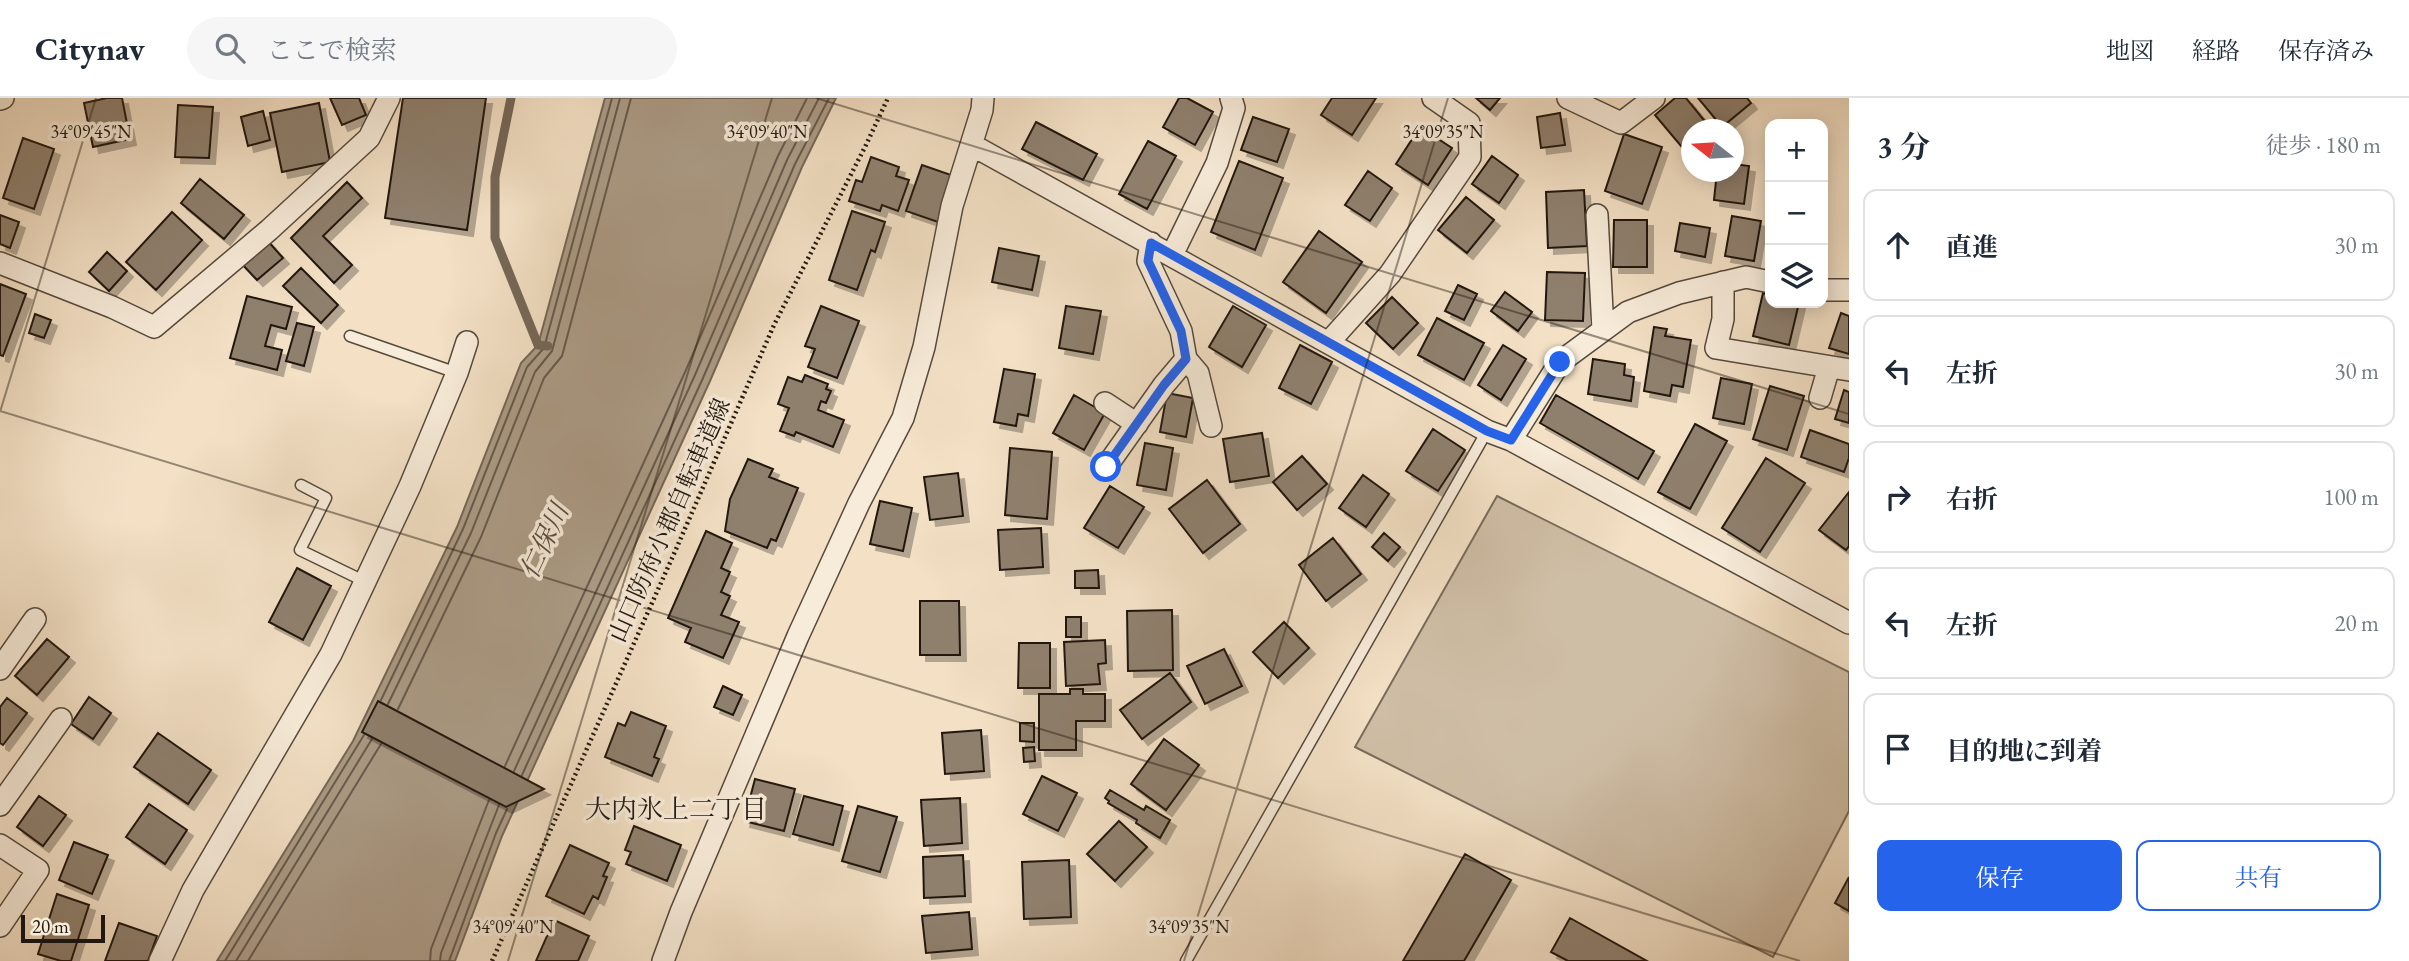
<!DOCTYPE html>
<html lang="ja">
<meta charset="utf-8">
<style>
body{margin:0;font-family:"EB Garamond","Noto Serif JP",serif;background:#f6f6f7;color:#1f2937}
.controls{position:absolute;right:21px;top:21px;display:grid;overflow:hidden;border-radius:14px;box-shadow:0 4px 18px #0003}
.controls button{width:63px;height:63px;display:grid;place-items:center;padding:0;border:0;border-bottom:2px solid #e0e1e3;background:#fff;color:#1f2937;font:35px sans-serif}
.compass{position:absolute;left:1681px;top:21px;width:63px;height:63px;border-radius:50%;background:#fff;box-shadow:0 4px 18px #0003;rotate:287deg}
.scale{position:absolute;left:21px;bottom:18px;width:84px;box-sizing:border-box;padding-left:7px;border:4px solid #221810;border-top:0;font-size:19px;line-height:24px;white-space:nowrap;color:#221810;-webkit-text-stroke:5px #f7ebd9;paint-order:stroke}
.stop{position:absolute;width:21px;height:21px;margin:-16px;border:5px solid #2563eb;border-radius:50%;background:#fff}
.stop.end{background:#2563eb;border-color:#fff;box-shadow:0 2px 7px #0008}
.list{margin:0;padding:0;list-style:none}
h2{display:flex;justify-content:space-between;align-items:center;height:91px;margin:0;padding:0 28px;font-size:30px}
h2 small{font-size:23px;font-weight:400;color:#747a83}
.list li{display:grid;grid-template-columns:46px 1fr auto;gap:21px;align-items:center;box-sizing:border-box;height:112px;margin:0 14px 14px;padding:0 14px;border:2px solid #e0e1e3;border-radius:14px}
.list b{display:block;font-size:26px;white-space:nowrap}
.list em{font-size:23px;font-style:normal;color:#747a83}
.actions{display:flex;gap:14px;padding:21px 28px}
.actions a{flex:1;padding:16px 0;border:2px solid #2563eb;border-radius:14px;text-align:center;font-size:24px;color:#2563eb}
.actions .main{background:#2563eb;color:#fff}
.icon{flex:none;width:38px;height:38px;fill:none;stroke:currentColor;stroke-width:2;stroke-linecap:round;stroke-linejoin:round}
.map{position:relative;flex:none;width:1849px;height:863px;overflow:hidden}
header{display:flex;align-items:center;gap:42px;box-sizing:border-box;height:98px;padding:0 35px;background:#fff;border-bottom:2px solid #e0e1e3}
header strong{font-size:33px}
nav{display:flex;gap:38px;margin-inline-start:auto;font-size:24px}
.search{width:490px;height:63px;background:#f6f6f7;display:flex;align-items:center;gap:18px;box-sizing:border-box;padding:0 24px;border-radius:38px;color:#747a83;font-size:26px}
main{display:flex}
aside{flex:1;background:#fff}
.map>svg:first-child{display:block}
.green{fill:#cfbea6;stroke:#786b5b;stroke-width:2}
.water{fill:#ac9c87;stroke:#756757;stroke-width:2}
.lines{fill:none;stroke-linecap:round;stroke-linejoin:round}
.shore{stroke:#675a4c;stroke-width:2}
.stream{stroke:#756757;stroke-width:9}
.building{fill:#8f806e;stroke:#221810;stroke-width:2;filter:url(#shadow)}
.lane-casing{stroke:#564a3d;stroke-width:13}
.street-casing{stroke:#564a3d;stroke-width:24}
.path{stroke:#221810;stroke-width:4.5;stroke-dasharray:2 3.5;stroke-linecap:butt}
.lane{stroke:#f7ebd9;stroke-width:10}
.street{stroke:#f7ebd9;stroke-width:21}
.route{stroke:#2563eb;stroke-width:9}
.ticks{fill:none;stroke:#221810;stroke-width:2;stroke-opacity:0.45}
.labels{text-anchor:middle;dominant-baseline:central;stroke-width:7;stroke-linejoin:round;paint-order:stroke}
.street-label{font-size:24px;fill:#221810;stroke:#f7ebd9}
.water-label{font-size:26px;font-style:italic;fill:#594d40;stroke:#f7ebd9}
.neighbourhood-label{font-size:26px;fill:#221810;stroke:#f7ebd9}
.ticks-label{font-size:18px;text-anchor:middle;fill:#221810;stroke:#f7ebd9;stroke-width:7;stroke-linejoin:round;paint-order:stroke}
</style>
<header>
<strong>Citynav</strong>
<div class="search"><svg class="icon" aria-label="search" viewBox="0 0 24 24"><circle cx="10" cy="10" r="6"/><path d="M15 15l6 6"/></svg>ここで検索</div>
<nav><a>地図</a><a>経路</a><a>保存済み</a></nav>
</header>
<main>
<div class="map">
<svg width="1849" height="863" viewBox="0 0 1849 863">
<defs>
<filter id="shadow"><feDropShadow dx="6" dy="6" stdDeviation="0" flood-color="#0004"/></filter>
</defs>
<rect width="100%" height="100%" fill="#f3e0c5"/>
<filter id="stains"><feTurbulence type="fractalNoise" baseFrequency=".00286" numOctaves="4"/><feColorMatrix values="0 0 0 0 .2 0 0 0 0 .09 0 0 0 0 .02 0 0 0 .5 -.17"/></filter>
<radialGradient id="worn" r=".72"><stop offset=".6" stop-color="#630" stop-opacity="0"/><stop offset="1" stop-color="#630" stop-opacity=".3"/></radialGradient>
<path class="green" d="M1497,398l352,176v139l-76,146 -418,-210z"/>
<path class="water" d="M605,0h231l-34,69 -92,214 -208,455 -47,125h-238l136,-220 104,-214 64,-164 17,-18z"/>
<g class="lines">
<path class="shore" d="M381,602l82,-171 64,-162 17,-19 68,-250
M388,606l83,-171 64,-161 17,-21 68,-253
M398,611l83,-172 63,-159 18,-22 69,-258
M505,668l181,-396 92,-214 29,-58
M514,673l181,-396 92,-215 32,-62
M522,677l181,-397 92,-214 34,-66
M225,863l139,-226
M236,863l136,-222
M248,863l133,-217
M430,863l1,-12 58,-149
M440,863l1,-8 58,-148
M449,863l47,-128 11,-24"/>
<path class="stream" d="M511,0l-16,79v61l43,107 10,1"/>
</g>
<path class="building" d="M107,0h15l8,41 -37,8 -9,-44z
M330,0h29l7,17 -24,10z
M403,0h83l-19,132 -82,-12z
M1179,0h8l26,14 -18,33 -32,-18z
M1332,0h44l-24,37 -31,-20z
M1476,0h24l-10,12z
M1675,0h11l26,32h-20v18l-6,4 -31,-37z
M1698,0h49l4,5 -29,24z
M319,5l11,59 -48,10 -12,-59z
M178,7l35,2 -4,51 -34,-1z
M263,13l7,29 -22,6 -7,-29z
M1560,15l5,32 -24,3 -4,-31z
M1253,19l36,12 -12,33 -36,-12z
M1036,24l61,32 -14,26 -61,-31z
M1420,29l32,21 -24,37 -32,-21z
M1624,36l38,13 -20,57 -37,-13z
M23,40l31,11 -20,60 -31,-11z
M1148,43l28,15 -29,53 -28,-15z
M1492,58l26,19 -19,28 -27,-19z
M871,59l28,10 -3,9 13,4 -11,31 -16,-6 -2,6 -31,-10 7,-21 6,2z
M1239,63l44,17 -28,72 -44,-18z
M1734,66l15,2 -5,38 -30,-4 3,-28h17z
M922,67l32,11 -16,46 -32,-11z
M1368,73l24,17 -22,33 -25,-16z
M200,81l44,36 -20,24 -43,-36z
M347,84l15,16 -39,38 29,29 -18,18 -43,-45z
M1584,92l3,56 -39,2 -2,-56z
M1466,99l28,23 -27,33 -29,-23z
M852,113l33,11 -10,30 -4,-2 -14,40 -28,-10z
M172,114l30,28 -46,50 -30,-28z
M0,117l19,7 -9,26 -10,-4z
M1732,118l29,5 -7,40 -29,-5z
M1614,122h33v47h-34z
M1680,125l30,5 -5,29 -30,-6z
M1319,133l43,31 -36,51 -43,-31z
M266,141l17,19 -26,22 -17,-18z
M999,150l40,8 -7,34 -40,-8z
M107,154l20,19 -18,20 -20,-19z
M301,170l37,37 -17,18 -38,-37z
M1547,174l38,1 -2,48 -38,-1z
M0,186l26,10 -23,62 -3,-1z
M1458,187l19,9 -13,26 -19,-9z
M1505,194l27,20 -14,19 -27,-20z
M1763,195l7,2v8h29l-10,42 -36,-9z
M247,198l45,11 -6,22 -15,-4 -6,21 17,4 -5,20 -47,-12z
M1392,199l26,26 -25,26 -27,-26z
M821,208l38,15 -22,57 -29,-11 7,-18 -10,-3z
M1066,208l35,5 -8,43 -34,-6z
M1233,208l33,19 -24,42 -33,-20z
M1841,215l8,3v38l-20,-6z
M35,216l16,6 -7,18 -15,-5z
M1437,220l47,25 -20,37 -46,-25z
M297,225l17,4 -10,39 -18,-5z
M1654,229l13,2 -2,7 26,4 -8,47 -11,-2 -2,11 -26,-5z
M1300,247l32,17 -21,42 -32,-16z
M1503,247l23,14 -25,41 -23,-15z
M1593,261l32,5 -1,11 10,2 -3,24 -43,-7z
M1004,271l31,5 -7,42 -10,-2 -2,12 -22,-4z
M805,277l23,9 -2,5 5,2 -5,12 -5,-2 -3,9 26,10 -11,27 -37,-15 -2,4 -14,-5 9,-23 -11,-4 10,-27 14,5z
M1721,280l31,6 -8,40 -31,-6z
M1770,288l34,10 -17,54 -34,-11z
M1844,292l5,2v31l-14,-4z
M1167,295l26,5 -7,39 -26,-5z
M1074,297l31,18 -21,37 -31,-17z
M1556,297l98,56 -16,28 -98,-56z
M1695,326l32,17 -37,68 -32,-17z
M1433,331l32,21 -27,41 -32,-20z
M1810,332l39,14v14l-5,14 -43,-15z
M1262,335l7,43 -39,6 -7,-43z
M1145,345l28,5 -7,42 -29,-5z
M1010,350l42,4 -5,67 -42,-4z
M1302,358l25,28 -30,26 -24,-28z
M1766,360l39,25 -45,69 -38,-24z
M748,361l25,10 -4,8 29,11 -22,53 -5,-2 -4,9 -42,-17 5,-32z
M958,375l5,43 -33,4 -6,-43z
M1363,377l26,19 -23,33 -27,-19z
M1207,382l33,44 -37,29 -34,-44z
M1110,388l34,21 -26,41 -34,-20z
M1849,394v54l-3,4 -27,-20z
M880,403l32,7 -9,43 -33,-7z
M1041,430l2,39 -43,3 -2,-40z
M706,433l26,12 -11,25 9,4 -9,20 9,4 -9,19 18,7 -16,36 -38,-16 6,-14 -23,-10z
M1384,435l16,14 -12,14 -16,-14z
M1333,440l28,36 -35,27 -27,-36z
M297,470l34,18 -28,54 -34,-18z
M1098,472l1,18h-24v-17z
M920,503h39l1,54h-40z
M1172,512l1,60 -45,1 -1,-60z
M1066,519h15v20h-15z
M1284,524l25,26 -31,30 -25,-26z
M47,541l22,18 -32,38 -22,-19z
M1105,542l1,23 -8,1 2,20 -34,2 -2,-44z
M1019,545h31v45h-32z
M1224,551l18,37 -37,18 -18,-38z
M1170,575l21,29 -49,37 -22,-29z
M723,588l19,9 -9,20 -19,-8z
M1070,591h13v5h22v27h-29v29h-37v-56h31z
M89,599l22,16 -18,26 -22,-15z
M7,600l20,15 -24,32 -3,-2v-36z
M378,603l166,88 -38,18 -144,-75z
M631,614l35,14 -12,31 5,2 -7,17 -47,-19 13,-34 7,3z
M1020,625h14v19l-14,-1z
M981,632l3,41 -39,3 -3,-41z
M158,635l53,37 -23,34 -54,-37z
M1164,641l35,26 -33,45 -35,-26z
M1034,649l1,14 -11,1 -1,-14z
M1042,678l35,17 -19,38 -35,-17z
M755,681l40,10 -11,42 -40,-10z
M1110,692l34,20 2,-4 24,14 -10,18 -24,-15 1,-3 -29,-17 1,-2 -4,-3z
M39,698l27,19 -23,31 -26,-19z
M804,698l39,10 -10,39 -40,-11z
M960,700l2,45 -38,3 -3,-46z
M149,706l38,26 -22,34 -39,-27z
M858,708l39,11 -17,55 -38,-11z
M1119,723l28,26 -32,34 -28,-27z
M634,728l47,19 -14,36 -41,-17 5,-12 -6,-2z
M74,744l34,13 -16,39 -33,-14z
M570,747l39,18 -6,13 4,1 -9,22 -5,-3 -9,18 -38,-18z
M1465,756l46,26 -47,81h-61z
M963,757l2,41 -41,2 -1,-41z
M1069,762l2,57 -47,2 -2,-57z
M1849,779v34l-14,-8z
M57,796l32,11 -18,56h-10l-23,-7z
M969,814l3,37 -46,4 -4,-37z
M1570,820l77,43h-79l-17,-9z
M554,822l35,16 -11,25h-42z
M119,825l38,13 -9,25h-43z"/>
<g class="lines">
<g class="lane-casing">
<path id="lane" d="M350,238l107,37
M301,387l25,13 -26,52 66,32
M1186,863l301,-530"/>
</g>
<g class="street-casing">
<path id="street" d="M1568,0l53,25 33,-25
M0,1l3,-1
M972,47l515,286 24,9 338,183
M1597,117l6,115
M1172,157l45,-92 17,-55 -3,-10
M0,165l112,44 42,20 115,-97 100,-92 20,-40
M1723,184v37l-7,29 133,22
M1823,192h26
M1329,244l61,-68 80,-117 -1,-34 -36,-25
M1186,261l12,14 13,53
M1820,300l9,-31
M1105,305l32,21
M1511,342l49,-78 68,-50 51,-19 67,-16 24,5
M1106,369l58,-82 22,-26 -5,-28 -33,-70 3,-18
M0,571l35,-50
M0,707l61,-86
M0,747l38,25 -38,56
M160,863l33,-71 138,-236 79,-168 47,-113 10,-31
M663,863l18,-49 117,-276 61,-133 44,-85 21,-71 28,-141 30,-96 1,-12"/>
</g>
<path class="path" d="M492,863l181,-405 101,-231 91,-178 23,-49"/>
<use href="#lane" class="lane"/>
<use href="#street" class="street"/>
</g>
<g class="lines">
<path class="route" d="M1106,369l58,-82 22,-26 -5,-28 -33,-70 3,-18 336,188 24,9 49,-78"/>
</g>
<path class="ticks" d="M816,0l1033,316M0,313l1800,550M0,314l96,-314M508,863l264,-863M1184,863l264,-863"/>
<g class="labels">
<g class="street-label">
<text transform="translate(669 422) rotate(-66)">山口防府小郡自転車道線</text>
</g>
<g class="water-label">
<text transform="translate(544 443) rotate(-65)">仁保川</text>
</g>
<g class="neighbourhood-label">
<text x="676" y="711">大内氷上二丁目</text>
</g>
</g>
<g class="ticks-label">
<text x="91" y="40">34°09'45"N</text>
<text x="767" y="40">34°09'40"N</text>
<text x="1443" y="40">34°09'35"N</text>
<text x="513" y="835">34°09'40"N</text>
<text x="1189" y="835">34°09'35"N</text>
</g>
<rect width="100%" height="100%" filter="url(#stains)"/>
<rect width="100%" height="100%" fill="url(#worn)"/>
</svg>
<div class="controls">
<button>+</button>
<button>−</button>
<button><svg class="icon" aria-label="layers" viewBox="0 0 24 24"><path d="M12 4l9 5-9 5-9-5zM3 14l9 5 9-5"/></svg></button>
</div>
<svg class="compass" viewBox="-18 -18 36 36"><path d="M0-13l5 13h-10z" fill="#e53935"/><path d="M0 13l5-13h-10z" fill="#747a83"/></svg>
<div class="scale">20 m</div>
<div class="stop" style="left:1106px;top:369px"></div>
<div class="stop end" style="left:1560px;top:264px"></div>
</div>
<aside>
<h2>3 分<small>徒歩 · 180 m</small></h2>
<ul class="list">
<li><svg class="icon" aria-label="ahead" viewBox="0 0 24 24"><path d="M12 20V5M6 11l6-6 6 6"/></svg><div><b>直進</b></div><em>30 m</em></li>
<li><svg class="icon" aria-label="left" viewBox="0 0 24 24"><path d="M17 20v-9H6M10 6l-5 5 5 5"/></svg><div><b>左折</b></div><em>30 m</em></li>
<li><svg class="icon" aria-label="right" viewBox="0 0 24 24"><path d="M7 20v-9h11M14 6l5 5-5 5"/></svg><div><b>右折</b></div><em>100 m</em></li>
<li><svg class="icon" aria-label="left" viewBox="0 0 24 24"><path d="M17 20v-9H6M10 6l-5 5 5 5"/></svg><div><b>左折</b></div><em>20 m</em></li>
<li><svg class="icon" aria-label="arrive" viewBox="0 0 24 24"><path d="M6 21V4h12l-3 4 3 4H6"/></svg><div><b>目的地に到着</b></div></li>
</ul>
<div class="actions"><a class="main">保存</a><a>共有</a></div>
</aside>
</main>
